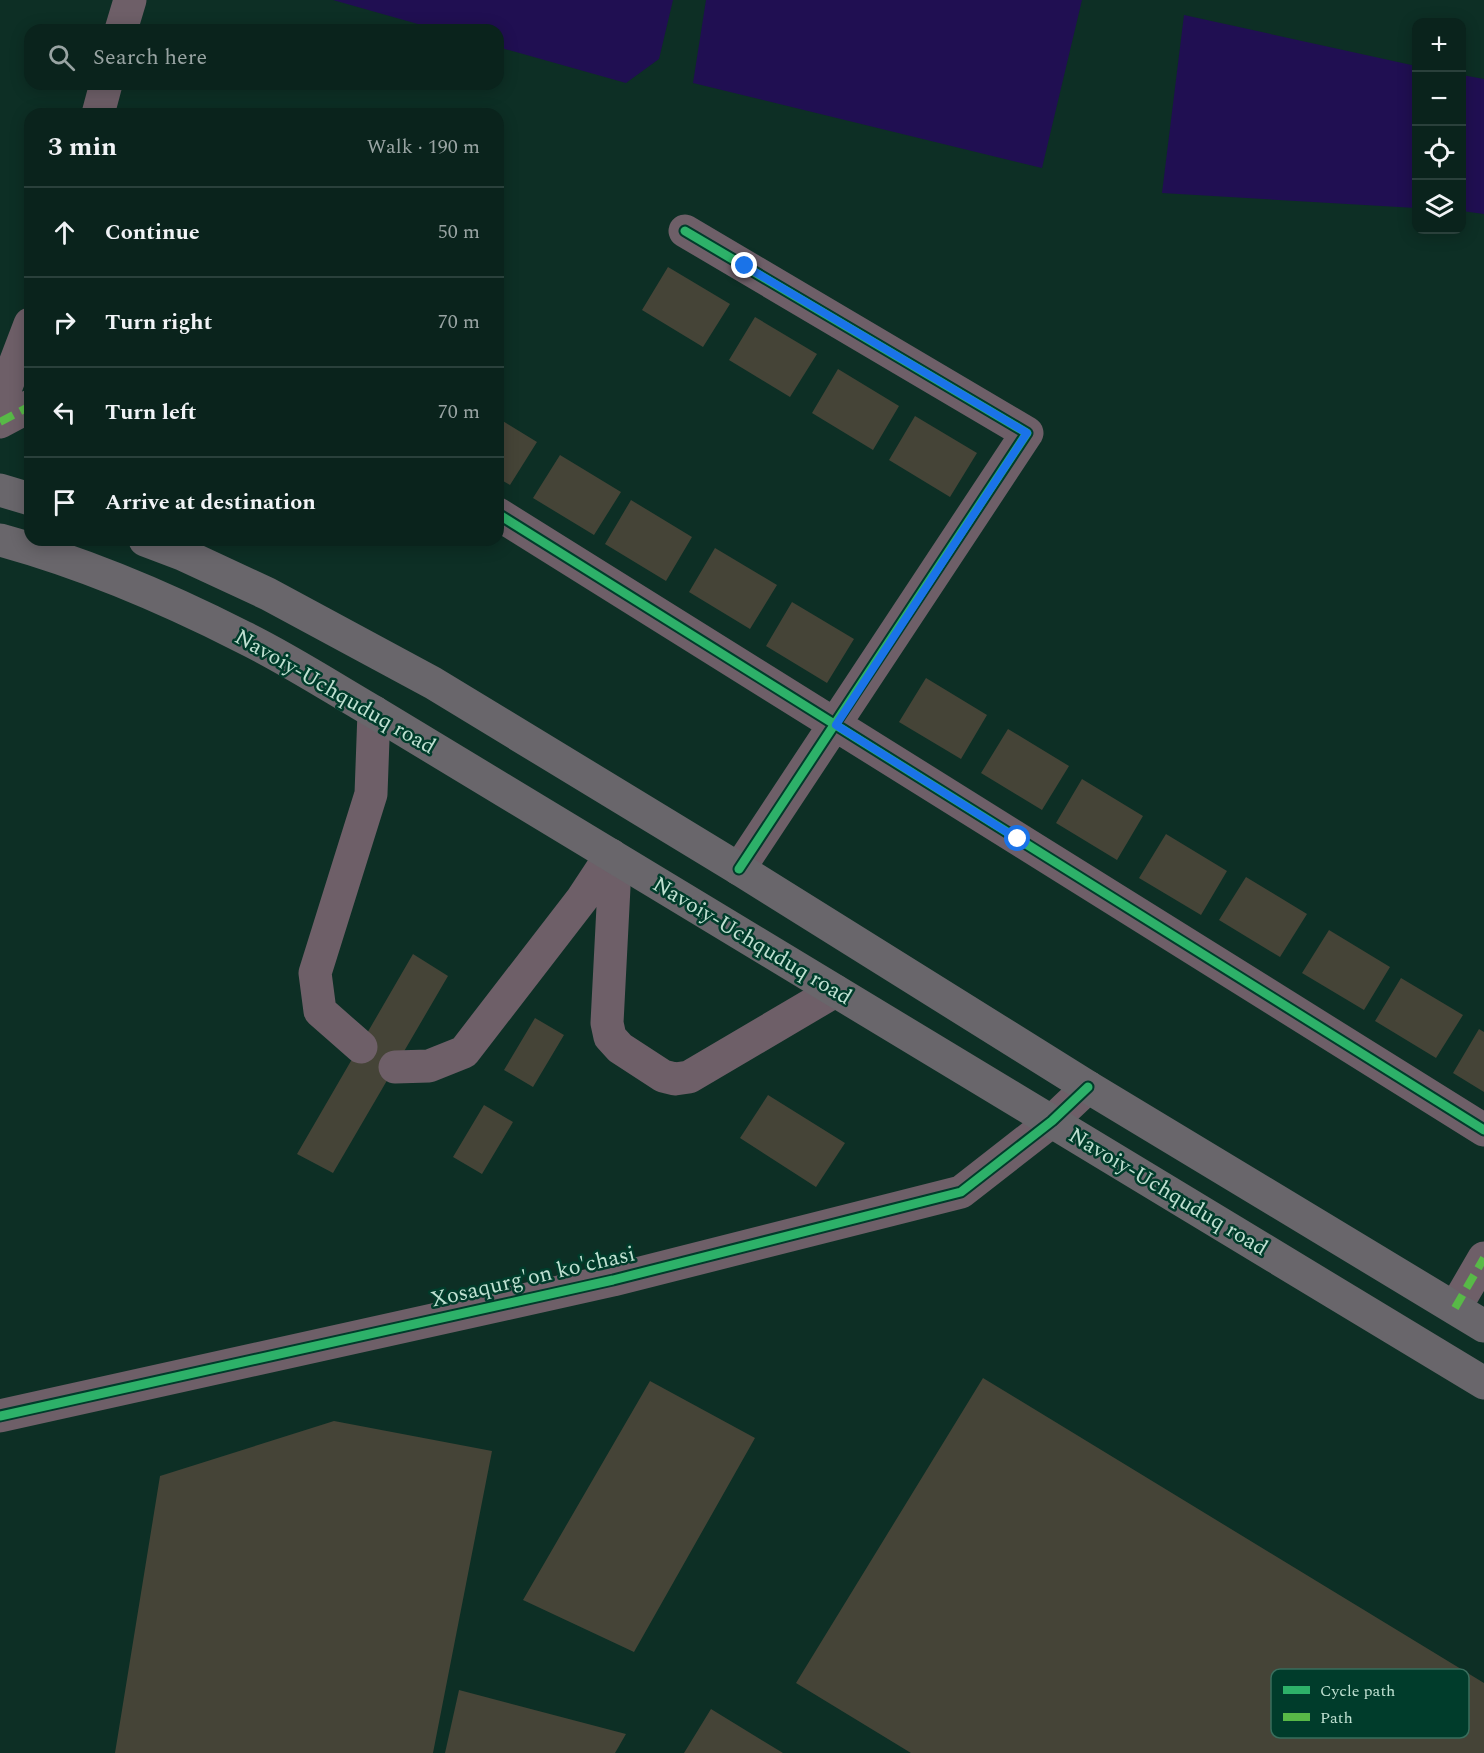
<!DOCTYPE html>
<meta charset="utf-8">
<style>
body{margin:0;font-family:Spectral,serif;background:#182f29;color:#f1f3f6}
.controls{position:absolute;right:18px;top:18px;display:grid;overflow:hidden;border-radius:12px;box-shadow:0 3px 15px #0003}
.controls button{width:54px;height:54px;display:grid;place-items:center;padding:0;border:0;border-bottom:2px solid #2a403b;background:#0a231c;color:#f1f3f6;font:30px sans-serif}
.stop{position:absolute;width:18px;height:18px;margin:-14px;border:4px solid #1a73e8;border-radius:50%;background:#fff}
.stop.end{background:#1a73e8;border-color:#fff;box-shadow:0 2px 6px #0008}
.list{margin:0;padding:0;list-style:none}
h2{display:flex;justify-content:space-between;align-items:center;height:78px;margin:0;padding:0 24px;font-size:26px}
h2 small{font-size:20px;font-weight:400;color:#99a4a3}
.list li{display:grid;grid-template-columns:39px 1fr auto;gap:18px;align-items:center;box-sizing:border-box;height:90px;padding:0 24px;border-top:2px solid #2a403b}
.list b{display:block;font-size:22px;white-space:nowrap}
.list em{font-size:20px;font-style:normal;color:#99a4a3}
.icon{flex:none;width:33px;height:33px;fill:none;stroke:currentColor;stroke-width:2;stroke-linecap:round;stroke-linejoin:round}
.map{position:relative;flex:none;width:1484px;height:1753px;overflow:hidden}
.search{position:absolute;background:#0a231c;box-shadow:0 3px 15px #0003;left:24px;top:24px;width:480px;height:66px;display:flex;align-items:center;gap:15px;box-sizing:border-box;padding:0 21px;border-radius:18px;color:#99a4a3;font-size:22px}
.panel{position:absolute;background:#0a231c;box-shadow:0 3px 15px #0003;left:24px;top:108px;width:480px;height:438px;border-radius:18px}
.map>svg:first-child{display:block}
.water{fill:#200f52}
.building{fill:#454437}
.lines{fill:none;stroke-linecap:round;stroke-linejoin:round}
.minor{stroke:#6e5f68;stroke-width:33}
.highway{stroke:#69666b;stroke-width:33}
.quiet{stroke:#58b947;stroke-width:8;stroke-dasharray:15 8;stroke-linecap:butt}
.cycleway-casing{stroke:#003c2b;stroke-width:13}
.cycleway{stroke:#2db169;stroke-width:9}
.route{stroke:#1a73e8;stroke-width:8}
.labels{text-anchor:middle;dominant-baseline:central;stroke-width:5;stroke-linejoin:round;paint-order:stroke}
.street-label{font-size:22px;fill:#bfe1d2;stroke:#003c2b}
.key{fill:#003c2b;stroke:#396e5d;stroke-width:1.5}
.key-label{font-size:16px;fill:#bfe1d2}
</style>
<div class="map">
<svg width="1484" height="1753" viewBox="0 0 1484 1753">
<rect width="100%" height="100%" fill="#0d2f25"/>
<path class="water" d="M333,0h340l-14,59 -33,24 -128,-36v-17h-59z
M706,0h376l-40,168 -349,-85z
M1184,15l232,51v142l-254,-15z
M1462,75l22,4v135l-22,-3z"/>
<path class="building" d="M668,267l62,37 -27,43 -61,-37z
M755,317l62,37 -27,43 -61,-37z
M838,369l61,37 -26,44 -61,-37z
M915,416l62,37 -27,44 -61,-37z
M498,418l39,24 -27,43 -12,-7z
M560,455l61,37 -27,43 -61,-37z
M631,500l61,37 -26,44 -61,-37z
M715,548l62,37 -27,44 -61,-37z
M792,602l62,37 -27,44 -61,-37z
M926,678l61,37 -26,44 -62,-37z
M1008,729l61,37 -27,44 -61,-37z
M1082,779l61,37 -26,44 -61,-37z
M1166,834l61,37 -26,44 -62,-37z
M1246,877l61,37 -27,43 -61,-37z
M1329,930l61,37 -26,43 -62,-37z
M413,954l35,22 -115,197 -36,-19z
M1401,978l62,37 -27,43 -61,-37z
M535,1018l29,17 -31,52 -29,-17z
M1479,1029l5,3v60l-31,-19z
M768,1095l77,48 -29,44 -76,-49z
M484,1105l29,17 -31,52 -29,-17z
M983,1378l501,305v70h-573l-115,-70z
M650,1381l105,57 -121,214 -111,-52z
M334,1421l158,30 -59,302h-318l45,-277z
M459,1690l167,44 -11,19h-170z
M711,1709l72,44h-99z"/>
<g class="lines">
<path class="minor" d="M121,30l9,-30
M98,114l8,-30
M685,231l342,202 -288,436
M0,403l30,-79
M0,422l30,-16
M498,514l986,616
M611,855l3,32 -7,136 3,14 10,11 43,28 12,3 14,-2 146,-86
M361,1047l-41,-36 -5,-38 56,-179 3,-82
M395,1067l34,-1 35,-14 118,-153 29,-44
M1455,1308l29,-50
M0,1416l613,-136 348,-88 91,-71 36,-34"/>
<path class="highway" d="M0,490l30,9
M0,540c81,22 168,59 243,97 45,22 88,50 131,75l1110,671
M145,540l37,14 86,40 165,89 306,186 349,218 396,239"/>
<path class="quiet" d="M0,422l30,-16
M1455,1308l29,-50"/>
<g class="cycleway-casing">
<path id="cycleway" d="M685,231l342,202 -288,436
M498,514l986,616
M0,1416l613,-136 348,-88 91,-71 36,-34"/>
</g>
<use href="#cycleway" class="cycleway"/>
</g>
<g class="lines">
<path class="route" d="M745,266l282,167 -191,292 182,114"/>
</g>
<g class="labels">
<g class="street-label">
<text transform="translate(335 692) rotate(30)">Navoiy-Uchquduq road</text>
<text transform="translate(752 941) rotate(31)">Navoiy-Uchquduq road</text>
<text transform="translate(1168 1192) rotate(31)">Navoiy-Uchquduq road</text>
<text transform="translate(533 1277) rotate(-13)">Xosaqurg'on ko'chasi</text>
</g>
</g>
<rect x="1271" y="1669" width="198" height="69" rx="9" class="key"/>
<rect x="1283" y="1686" width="27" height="8" fill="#2db169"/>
<rect x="1283" y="1713" width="27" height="8" fill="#58b947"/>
<g class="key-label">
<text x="1320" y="1696">Cycle path</text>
<text x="1320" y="1723">Path</text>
</g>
</svg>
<div class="controls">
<button>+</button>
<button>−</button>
<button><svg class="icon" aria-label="locate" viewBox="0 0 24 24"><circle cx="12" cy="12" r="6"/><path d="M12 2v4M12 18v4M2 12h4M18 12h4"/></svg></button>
<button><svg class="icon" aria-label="layers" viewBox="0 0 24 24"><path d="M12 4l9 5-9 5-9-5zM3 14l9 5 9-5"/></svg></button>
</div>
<div class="stop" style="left:1018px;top:839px"></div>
<div class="stop end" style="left:745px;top:266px"></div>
<div class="search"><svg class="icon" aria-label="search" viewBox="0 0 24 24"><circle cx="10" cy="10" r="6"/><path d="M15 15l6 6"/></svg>Search here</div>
<section class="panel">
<h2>3 min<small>Walk · 190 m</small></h2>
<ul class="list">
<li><svg class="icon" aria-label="ahead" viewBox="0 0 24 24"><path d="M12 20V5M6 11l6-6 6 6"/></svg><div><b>Continue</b></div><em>50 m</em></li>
<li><svg class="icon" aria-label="right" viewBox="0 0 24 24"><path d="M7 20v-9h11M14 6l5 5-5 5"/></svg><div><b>Turn right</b></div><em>70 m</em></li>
<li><svg class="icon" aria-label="left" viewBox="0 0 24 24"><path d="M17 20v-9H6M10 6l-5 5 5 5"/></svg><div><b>Turn left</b></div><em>70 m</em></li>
<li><svg class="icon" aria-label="arrive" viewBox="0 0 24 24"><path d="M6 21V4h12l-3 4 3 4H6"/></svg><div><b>Arrive at destination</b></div></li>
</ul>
</section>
</div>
